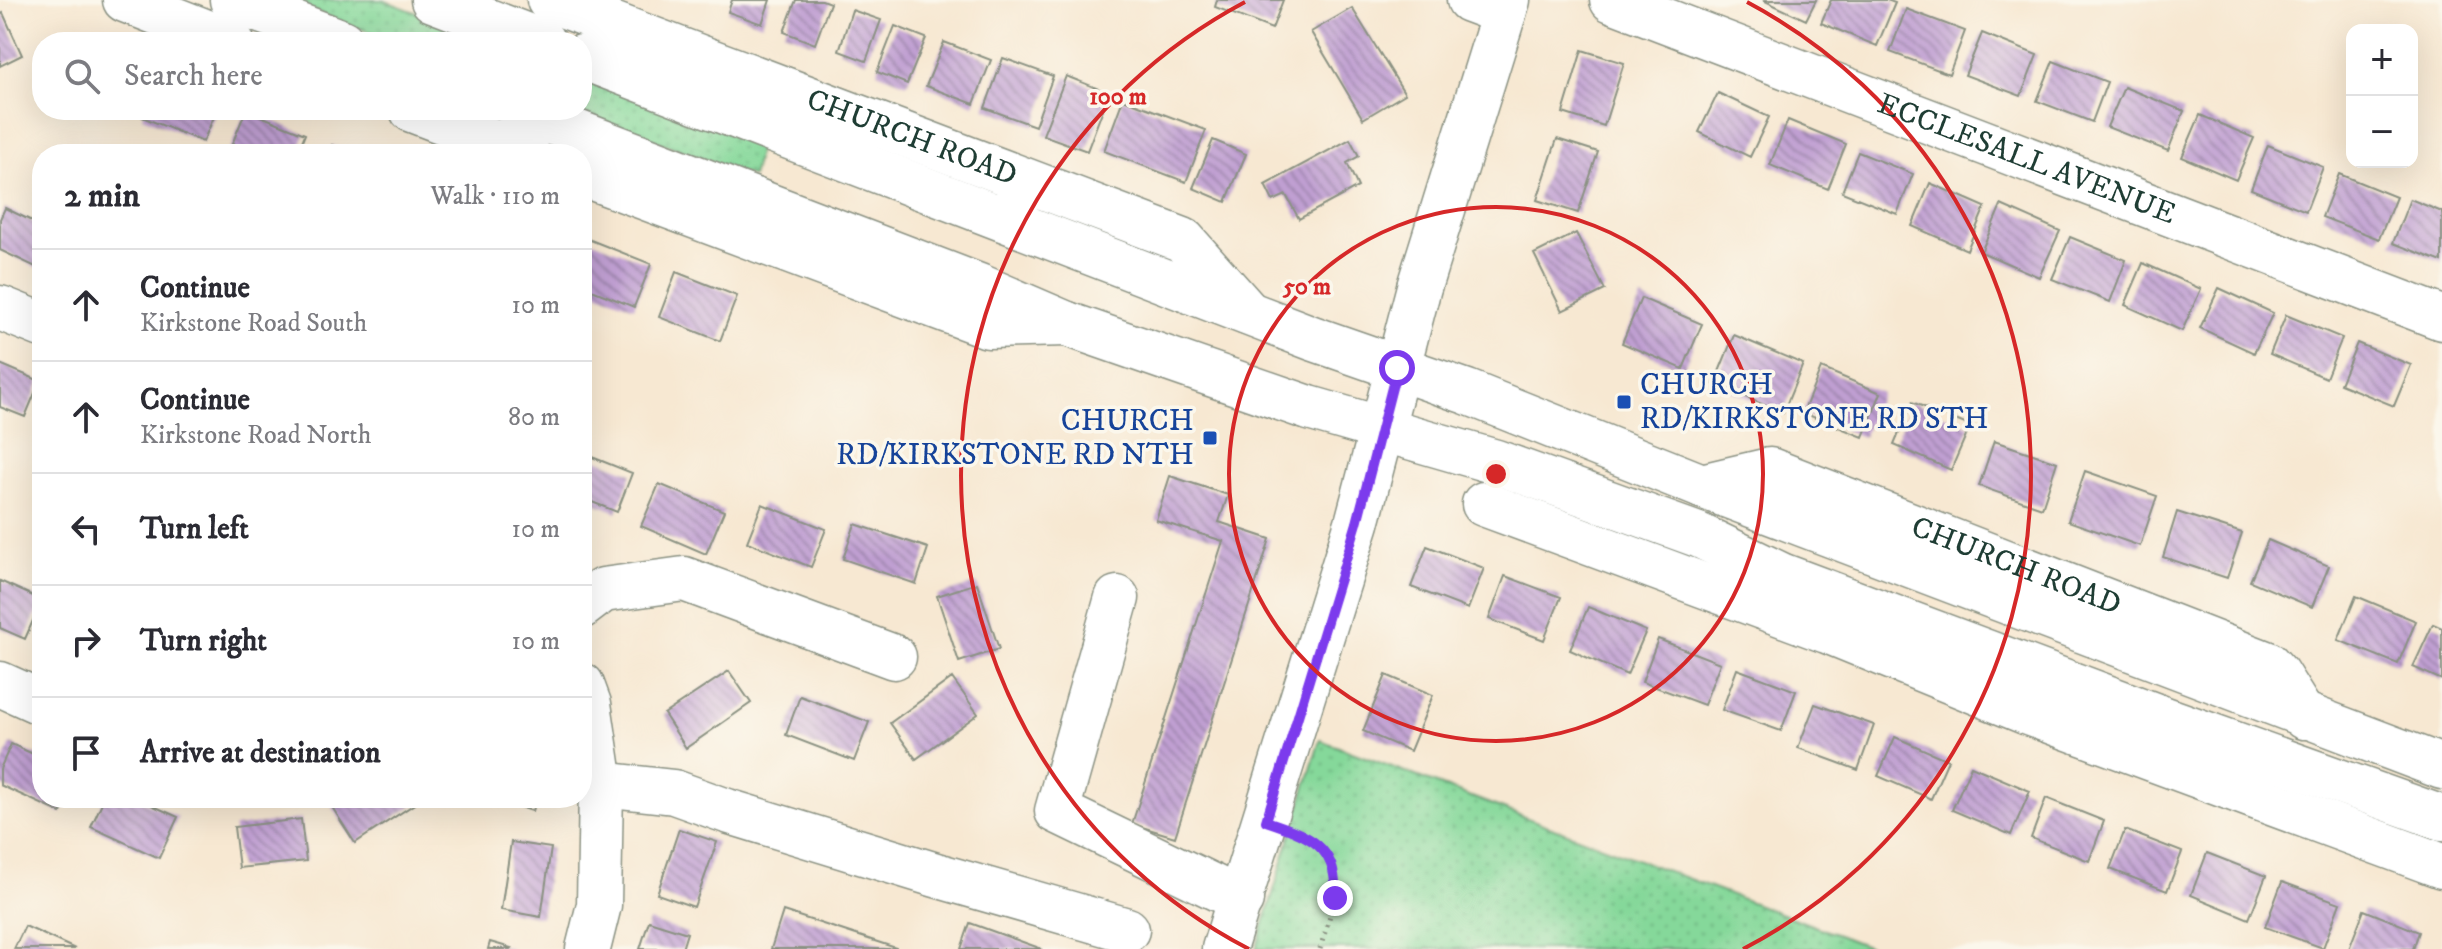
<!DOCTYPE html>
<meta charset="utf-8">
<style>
body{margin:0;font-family:"IM FELL DW Pica",serif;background:#f7f7f7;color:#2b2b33}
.controls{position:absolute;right:24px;top:24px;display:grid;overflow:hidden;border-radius:16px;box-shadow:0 8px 32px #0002}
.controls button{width:72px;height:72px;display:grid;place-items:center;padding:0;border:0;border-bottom:2px solid #e1e1e2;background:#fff;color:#2b2b33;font:40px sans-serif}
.stop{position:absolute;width:24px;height:24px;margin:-18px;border:6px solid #7c3aed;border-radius:50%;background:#fff}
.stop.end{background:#7c3aed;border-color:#fff;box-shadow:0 2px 8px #0008}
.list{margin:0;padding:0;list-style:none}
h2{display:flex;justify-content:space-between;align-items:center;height:104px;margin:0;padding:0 32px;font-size:34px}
h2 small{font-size:26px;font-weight:400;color:#7c7c81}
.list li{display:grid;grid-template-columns:52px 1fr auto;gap:24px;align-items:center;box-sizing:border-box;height:112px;padding:0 32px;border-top:2px solid #e1e1e2}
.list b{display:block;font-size:30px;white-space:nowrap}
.list p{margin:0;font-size:26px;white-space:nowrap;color:#7c7c81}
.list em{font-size:26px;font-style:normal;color:#7c7c81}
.icon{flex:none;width:44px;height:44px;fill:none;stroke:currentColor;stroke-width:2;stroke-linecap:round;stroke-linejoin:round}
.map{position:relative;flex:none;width:2442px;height:949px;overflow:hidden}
.search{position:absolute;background:#fff;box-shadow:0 8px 32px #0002;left:32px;top:32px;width:560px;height:88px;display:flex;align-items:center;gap:20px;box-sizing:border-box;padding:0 28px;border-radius:32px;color:#7c7c81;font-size:30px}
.panel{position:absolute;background:#fff;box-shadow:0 8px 32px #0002;left:32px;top:144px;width:560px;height:664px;border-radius:32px}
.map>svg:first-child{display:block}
.grass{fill:url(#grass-dots);stroke:#528a67;stroke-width:2}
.building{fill:url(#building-back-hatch)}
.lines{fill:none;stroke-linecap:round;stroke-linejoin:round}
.minor-casing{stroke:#8b9283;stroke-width:47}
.highway-casing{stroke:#8b9283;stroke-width:47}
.path{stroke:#8b9283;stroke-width:5;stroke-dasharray:2 6;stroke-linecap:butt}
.minor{stroke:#fff;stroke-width:44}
.highway{stroke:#fff;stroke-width:44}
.route{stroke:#7c3aed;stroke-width:10}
.ring{fill:none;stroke:#d62828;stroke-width:4}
.transit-dot{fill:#1a4fb4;stroke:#fbf7ec;stroke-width:3}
.labels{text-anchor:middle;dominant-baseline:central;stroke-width:7;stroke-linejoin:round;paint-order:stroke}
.street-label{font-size:30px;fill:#1f3d34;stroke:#fbf7ec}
.transit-label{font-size:30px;fill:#164399;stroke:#fbf7ec;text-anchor:start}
.centre{fill:#d62828;stroke:#fbf7ec;stroke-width:4}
.ring-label{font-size:24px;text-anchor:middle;font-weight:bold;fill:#d62828;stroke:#fbf7ec;stroke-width:7;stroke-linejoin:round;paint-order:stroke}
</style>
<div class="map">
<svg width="2442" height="949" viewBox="0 0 2442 949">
<defs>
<pattern id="grass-dots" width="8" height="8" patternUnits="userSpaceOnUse" patternTransform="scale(2)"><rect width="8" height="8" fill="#85d89a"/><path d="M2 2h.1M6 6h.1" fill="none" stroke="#72ba85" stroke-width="1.8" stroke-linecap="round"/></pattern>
<pattern id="building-back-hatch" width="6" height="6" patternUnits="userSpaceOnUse" patternTransform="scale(2)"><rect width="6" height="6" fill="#c09fd2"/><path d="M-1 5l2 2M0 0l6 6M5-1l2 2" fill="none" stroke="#9b83ab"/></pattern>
</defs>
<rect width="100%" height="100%" fill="#fbf7ec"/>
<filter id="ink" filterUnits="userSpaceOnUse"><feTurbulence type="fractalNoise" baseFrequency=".0125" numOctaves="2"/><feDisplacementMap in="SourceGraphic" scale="16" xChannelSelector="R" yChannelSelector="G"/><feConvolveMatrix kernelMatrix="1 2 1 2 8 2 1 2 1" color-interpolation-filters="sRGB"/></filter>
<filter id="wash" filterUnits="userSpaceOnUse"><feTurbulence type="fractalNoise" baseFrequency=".006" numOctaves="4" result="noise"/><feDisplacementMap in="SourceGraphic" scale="32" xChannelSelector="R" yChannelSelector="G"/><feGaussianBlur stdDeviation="1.8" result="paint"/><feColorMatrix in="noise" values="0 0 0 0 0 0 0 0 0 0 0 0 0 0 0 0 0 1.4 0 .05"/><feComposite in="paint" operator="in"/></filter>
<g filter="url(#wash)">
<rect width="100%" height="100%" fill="#f7e8d2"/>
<path class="grass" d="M285,0h98l111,42h-98z
M582,76l178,68 -8,33 -177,-67h7z
M1320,740l555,209h-619z"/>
<g id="blocks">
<path class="building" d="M732,0h38l-8,24 -34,-12z
M796,0h26l8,3 -15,41 -31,-12z
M1217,0h66l-11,29 -57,-22z
M1763,0h53l-10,20z
M1831,0h56l8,3 -18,43 -56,-23z
M1352,8l53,86 -42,25 -52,-87z
M1906,9l59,22 -16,43 -59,-22z
M852,10l29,10 -15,41 -27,-10z
M3,13l19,42 -22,11v-51z
M895,26l31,12 -19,46 -30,-12z
M1982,33l55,22 -16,41 -56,-21z
M944,42l47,18 -17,44 -48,-18z
M1582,50l42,13 -20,63 -41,-13z
M1003,58l50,18 -18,50 -50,-18z
M2053,61l54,21 -15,40 -55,-21z
M1066,76l43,17 -22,58 -44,-16z
M2124,87l60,24 -16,40 -61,-24z
M1718,93l51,24 -19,40 -51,-25z
M1123,99l83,31 -20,52 -82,-31z
M144,110h73l-14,32 -61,-25z
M246,110l59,24 -8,20h-69z
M2200,115l54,23 -18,42 -54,-23z
M1788,120l58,24 -18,45 -58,-24z
M1350,139l9,17 -12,7 11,24 -59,32 -13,-24 -13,6 -8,-16z
M1557,139l41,13 -20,61 -41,-13z
M1213,140l33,14 -20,48 -33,-14z
M332,145l23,9h-26z
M2268,145l55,22 -17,44 -55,-22z
M1858,152l55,22 -16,40 -55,-22z
M2339,174l57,23 -17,42 -57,-22z
M1930,183l55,24 -18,43 -55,-24z
M2410,199l32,13v50l-49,-19z
M2001,205l59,26 -21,46 -58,-25z
M5,208l37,18v44l-42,-20v-31z
M1576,233l29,57 -43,21 -28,-57z
M2070,237l56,23 -16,42 -58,-23z
M588,239l63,25 -17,43 -52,-21v-32z
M2143,263l58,26 -19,42 -57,-26z
M676,272l61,24 -17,45 -61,-24z
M2219,288l54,25 -19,40 -54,-25z
M1641,298l61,26 -19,45 -61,-26z
M2286,315l56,23 -16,40 -56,-24z
M1734,335l69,29 -20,49 -69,-29z
M2357,343l54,22 -17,41 -54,-22z
M0,364l40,17 -15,36 -25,-10z
M1821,368l60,25 -18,44 -60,-24z
M1912,402l58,24 -19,44 -57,-25z
M1994,441l63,21 -15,46 -63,-22z
M582,453l50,20 -15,39 -35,-14z
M2085,471l72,25 -17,50 -72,-25z
M1170,476l58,19 -9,27 51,17 -95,298 -43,-13 91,-283 -67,-21z
M659,484l65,27 -18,43 -65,-28z
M762,504l64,25 -15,38 -64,-25z
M2177,512l65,21 -15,45 -64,-21z
M855,524l73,24 -12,36 -73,-25z
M2268,540l61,26 -17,41 -62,-26z
M1427,546l57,22 -16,41 -57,-22z
M1505,576l56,21 -17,43 -55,-21z
M0,581l42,19 -17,39 -25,-11z
M977,583l22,66 -40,13 -22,-66z
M2356,596l60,25 -18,43 -60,-24z
M1588,607l58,24 -19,44 -57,-25z
M2433,624l9,4v52l-29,-13z
M1658,639l62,24 -16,42 -62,-23z
M1737,669l59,22 -15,40 -59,-21z
M729,671l22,32 -65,45 -22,-34z
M1386,675l47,20 -23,56 -47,-20z
M952,678l26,36 -62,45 -26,-36z
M800,696l69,26 -15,39 -68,-26z
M1815,704l59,21 -16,45 -60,-22z
M1895,737l53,23 -17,39 -53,-23z
M11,744l31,14v40h26l-7,15 -61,-28v-16z
M1971,766l59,25 -19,44 -59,-25z
M104,798h32l42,19 -19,41 -68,-31z
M346,798h71l2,3 -64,42 -23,-36z
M492,798h44l-4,13z
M2046,798l58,23 -15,40 -58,-23z
M301,819l5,42 -67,7 -5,-41z
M679,829l38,13 -23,65 -37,-13z
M2125,830l57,22 -15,39 -57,-22z
M511,842l40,6 -10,69 -40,-7z
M2207,853l59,23 -17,43 -58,-24z
M2282,882l58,21 -17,45 -58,-21z
M2364,910l55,22 -6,17h-64z
M783,911l113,37v1h-125z
M649,921l38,12 -5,16h-42z
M970,923l72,26h-81z
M25,926l50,23h-61z
M490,942l21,6 -1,1h-22z"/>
</g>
</g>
<g filter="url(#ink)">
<use href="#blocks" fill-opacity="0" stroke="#8b9283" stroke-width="2"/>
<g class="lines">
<g class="minor-casing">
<g id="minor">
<path d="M125,0l107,42"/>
<path id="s1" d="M549,0l634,240 65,73"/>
<path d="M1469,0l35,13"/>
<path id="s2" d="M1612,0l830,318"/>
<path d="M412,110l116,44"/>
<path d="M582,174l406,152 79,-2"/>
<path d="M0,308l42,17"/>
<path id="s3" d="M1702,486l68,-16 498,194 9,10 27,43"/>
<path d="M1484,504l343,127 201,82 414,153"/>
<path d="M1117,598l-60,213 184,89"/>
<path d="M582,606l21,-16 81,-11 210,78"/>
<path d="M0,684l42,19"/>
<path d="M582,685l7,19 12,80 -2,121 -11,44"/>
<path d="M601,784l73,8 53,19 209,64 191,55"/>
<path d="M1224,949l133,-426 62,-236 89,-287"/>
</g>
</g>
<g class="highway-casing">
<path id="highway" d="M232,0l110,42
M433,0l110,42
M582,57l730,281 155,54 235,94 740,281
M519,110l460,176 88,38 242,84 187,54 202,73 83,40 384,144 277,99
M1009,220l16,-39"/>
</g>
<path class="path" d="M1302,833c49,35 32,67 18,116"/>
<use href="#minor" class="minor"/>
<use href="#highway" class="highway"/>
</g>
</g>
<g class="lines" filter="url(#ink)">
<path class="route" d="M1335,898c4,-52 -27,-63 -69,-77l91,-298 40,-155"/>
</g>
<g class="ring">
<circle cx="1496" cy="474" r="267"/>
<path d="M1249 949A535 535 0 0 1 1245 2M1747 2A535 535 0 0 1 1743 949"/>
</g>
<g class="transit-dot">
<rect x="1616" y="394" width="16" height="16" rx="4"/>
<rect x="1202" y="430" width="16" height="16" rx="4"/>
</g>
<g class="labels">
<g class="street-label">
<text stroke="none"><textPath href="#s1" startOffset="388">CHURCH ROAD</textPath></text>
<text stroke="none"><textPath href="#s2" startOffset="444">ECCLESALL AVENUE</textPath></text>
<text stroke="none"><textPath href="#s3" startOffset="334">CHURCH ROAD</textPath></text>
</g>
<g class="transit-label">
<text x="1640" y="385">CHURCH<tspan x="1640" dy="34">RD/KIRKSTONE RD STH</tspan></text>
<text x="1194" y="421" text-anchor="end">CHURCH<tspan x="1194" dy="34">RD/KIRKSTONE RD NTH</tspan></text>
</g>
</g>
<circle cx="1496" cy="474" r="12" class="centre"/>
<g class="ring-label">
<text x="1118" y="104">100 m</text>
<text x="1307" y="294">50 m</text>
</g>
</svg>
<div class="controls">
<button>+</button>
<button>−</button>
</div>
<div class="stop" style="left:1397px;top:368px"></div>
<div class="stop end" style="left:1335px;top:898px"></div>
<div class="search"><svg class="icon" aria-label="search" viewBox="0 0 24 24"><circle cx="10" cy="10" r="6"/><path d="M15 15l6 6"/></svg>Search here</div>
<section class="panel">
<h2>2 min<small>Walk · 110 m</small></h2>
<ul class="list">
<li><svg class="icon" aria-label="ahead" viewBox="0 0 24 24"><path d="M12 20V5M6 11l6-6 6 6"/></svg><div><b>Continue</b><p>Kirkstone Road South</p></div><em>10 m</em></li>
<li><svg class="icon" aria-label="ahead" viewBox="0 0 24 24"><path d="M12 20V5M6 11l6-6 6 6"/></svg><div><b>Continue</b><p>Kirkstone Road North</p></div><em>80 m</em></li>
<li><svg class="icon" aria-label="left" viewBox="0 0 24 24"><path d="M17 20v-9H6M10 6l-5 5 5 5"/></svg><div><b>Turn left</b></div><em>10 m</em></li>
<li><svg class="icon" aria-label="right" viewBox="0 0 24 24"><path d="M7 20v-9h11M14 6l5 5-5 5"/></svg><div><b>Turn right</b></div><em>10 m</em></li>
<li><svg class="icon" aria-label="arrive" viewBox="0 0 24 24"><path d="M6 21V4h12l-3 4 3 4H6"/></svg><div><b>Arrive at destination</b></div></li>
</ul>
</section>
</div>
